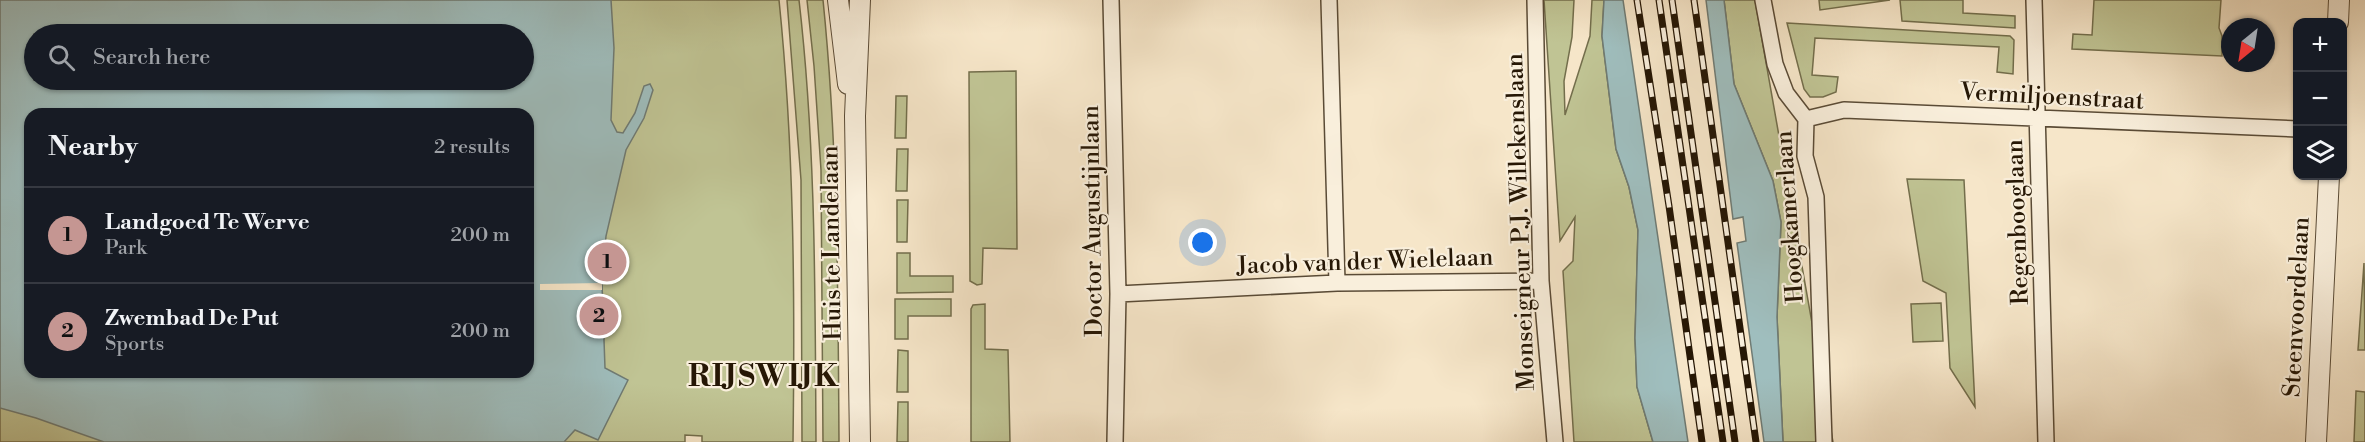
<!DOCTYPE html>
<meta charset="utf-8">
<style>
body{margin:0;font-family:"Libre Bodoni",serif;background:#242831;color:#f1f3f6}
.controls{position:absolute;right:18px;top:18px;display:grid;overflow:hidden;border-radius:12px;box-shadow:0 2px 4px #0004}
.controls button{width:54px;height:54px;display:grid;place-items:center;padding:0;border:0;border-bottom:2px solid #363941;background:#171b24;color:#f1f3f6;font:30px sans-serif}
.compass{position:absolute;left:2221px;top:18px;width:54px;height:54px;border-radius:50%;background:#171b24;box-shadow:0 2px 4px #0004;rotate:210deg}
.you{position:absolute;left:1203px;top:243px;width:21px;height:21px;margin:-15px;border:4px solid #fff;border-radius:50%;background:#1a73e8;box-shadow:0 0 0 9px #1a73e833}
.badge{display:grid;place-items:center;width:39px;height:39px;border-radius:50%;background:#c59692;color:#111;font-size:20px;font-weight:700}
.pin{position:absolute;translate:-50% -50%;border:3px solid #fff;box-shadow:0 2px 6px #0006}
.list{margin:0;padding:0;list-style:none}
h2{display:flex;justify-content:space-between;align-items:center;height:78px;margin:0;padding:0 24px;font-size:26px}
h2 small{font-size:20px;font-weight:400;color:#9ea1a6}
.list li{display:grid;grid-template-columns:39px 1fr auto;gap:18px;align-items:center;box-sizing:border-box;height:96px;padding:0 24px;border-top:2px solid #363941}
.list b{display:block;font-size:22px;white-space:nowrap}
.list p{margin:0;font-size:20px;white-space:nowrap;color:#9ea1a6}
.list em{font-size:20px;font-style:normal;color:#9ea1a6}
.icon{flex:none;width:33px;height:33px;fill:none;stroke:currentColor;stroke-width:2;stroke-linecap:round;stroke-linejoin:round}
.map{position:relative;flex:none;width:2365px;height:442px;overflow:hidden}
.search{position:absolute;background:#171b24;box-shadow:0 2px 4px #0004;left:24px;top:24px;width:510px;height:66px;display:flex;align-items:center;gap:15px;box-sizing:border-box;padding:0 21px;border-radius:33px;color:#9ea1a6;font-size:22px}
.panel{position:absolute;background:#171b24;box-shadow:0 2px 4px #0004;left:24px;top:108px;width:510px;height:270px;border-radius:18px}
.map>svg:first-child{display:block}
.green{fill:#c0c494;stroke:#736e4c;stroke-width:1.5;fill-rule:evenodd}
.water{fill:#9fbebe;stroke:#6f7b74;stroke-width:1.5;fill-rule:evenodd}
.pier{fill:#f6e6c9}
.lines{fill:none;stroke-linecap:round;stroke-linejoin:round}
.minor-casing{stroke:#5a4b36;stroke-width:18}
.tertiary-casing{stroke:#5a4b36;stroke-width:22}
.minor{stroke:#f9efdc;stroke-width:15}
.tertiary{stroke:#f9efdc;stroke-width:20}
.rail-casing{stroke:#261705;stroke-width:7}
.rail{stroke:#f9efdc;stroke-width:4.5;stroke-dasharray:14;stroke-linecap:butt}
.labels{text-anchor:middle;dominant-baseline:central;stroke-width:4.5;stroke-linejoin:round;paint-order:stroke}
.street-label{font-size:24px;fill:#261705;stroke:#f9efdc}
.district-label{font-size:30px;font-weight:bold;letter-spacing:1.5px;fill:#261705;stroke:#f9efdc}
</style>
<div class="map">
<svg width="2365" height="442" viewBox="0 0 2365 442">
<rect width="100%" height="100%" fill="#f6e6c9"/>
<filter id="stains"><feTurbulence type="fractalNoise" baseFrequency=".00333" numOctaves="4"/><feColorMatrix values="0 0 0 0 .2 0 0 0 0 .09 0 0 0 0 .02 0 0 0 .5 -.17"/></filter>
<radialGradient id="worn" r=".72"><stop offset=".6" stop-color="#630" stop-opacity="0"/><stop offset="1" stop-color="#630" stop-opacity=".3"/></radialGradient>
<path class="green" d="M0,0h779c15,147 16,294 14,442h-91v-6l-17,-1v7h-685zM34,34h490v46h-490zM30,114h498v258h-498z
M787,0h12c17,147 16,294 17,442h-14l-1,-262z
M807,0h16c15,147 15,294 16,442h-16l-2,-272 -7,-104z
M1544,0h30l-2,37 -8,44 1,34 25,-79 2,-36h12l-2,36 14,113 13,38 9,43 -3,108 2,49 16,55h-79l-11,-171 10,-10 2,-44 -15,24z
M1724,0h31l78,442h-50l-6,-125 4,-95 -8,-41 -39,-97z
M1819,0h71l-70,10z
M1900,0h63v13l52,3v12l-113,-7z
M2094,0h127l-2,28 3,8v20l-150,-7 1,-15 19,1z
M1787,23l223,13 4,4 -1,34 -16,-2 2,-25 -184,-9 -3,37 26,2 -2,15 -13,5h-13l-6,-8z
M1016,71l1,178 -34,-1 -1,36 -5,1 -7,-4 -1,-209z
M896,96h11l-1,42h-11z
M897,149h11l-1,42h-11z
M1907,179l57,1 11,227 -25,-39 -4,-75 -23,-12z
M897,200h11l-1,42h-10z
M897,253h13v23h43v16l-56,1z
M2364,263l1,87h-7z
M895,299h56v17h-43v23h-13z
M1941,303l2,38 -30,1 -2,-38z
M985,304v45l23,1 2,92h-39v-133l2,-4z
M898,350l10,1v41h-11z
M2356,391l9,1v50h-11z
M898,402h10v40h-11z"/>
<path class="water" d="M0,0h611l3,48 -3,72 6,12 6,1 12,-20 9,-27 6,-2 3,6 -9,28 -18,32 -20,86 -4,48 3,84 23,12 -30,60 -23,-10 -11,12h-460l-68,-24 -36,-10zM34,34h490v46h-490zM30,114h498v258h-498z
M1604,0h19l65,442h-35l-16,-55 -2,-49 3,-108 -9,-43 -13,-38 -14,-113z
M1706,0h18l10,84 39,97 8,41 -4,95 6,125h-19l-27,-199 9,-2 -3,-24 -10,2z"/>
<path class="pier" d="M602,283v7h-62v-6z"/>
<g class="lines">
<g class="minor-casing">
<path id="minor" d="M1111,0l7,294 -3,148
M1329,0l8,283
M1535,0l6,281 14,161
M1763,0l12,64 11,29 20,26 -1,37 11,41 8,245
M2034,0l12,442
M1806,119l38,-9 454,19
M1118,294l219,-11 204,-2"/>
</g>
<g class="tertiary-casing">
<path id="tertiary" d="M838,0l10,84
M2338,22l1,-22
M860,442l-5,-326 5,-116
M2316,442l13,-266"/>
</g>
<use href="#minor" class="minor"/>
<use href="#tertiary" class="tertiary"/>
<g class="rail-casing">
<path id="rail" d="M1637,0l32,206 33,236
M1659,0l64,442
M1672,0l63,442
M1694,0l62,442"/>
</g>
<use href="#rail" class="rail"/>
</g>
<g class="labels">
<g class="street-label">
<text transform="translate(2052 97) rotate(3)">Vermiljoenstraat</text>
<text transform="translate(1790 217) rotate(-94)">Hoogkamerlaan</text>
<text transform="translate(1093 221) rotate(-91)">Doctor Augustijnlaan</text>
<text transform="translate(1521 222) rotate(-92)">Monseigneur P.J. Willekenslaan</text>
<text transform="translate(2018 222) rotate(-92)">Regenbooglaan</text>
<text transform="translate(832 243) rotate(-91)">Huis te Landelaan</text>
<text transform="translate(1365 262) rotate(-2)">Jacob van der Wielelaan</text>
<text transform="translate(2297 307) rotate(-87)">Steenvoordelaan</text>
</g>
<g class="district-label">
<text x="764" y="377">RIJSWIJK</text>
</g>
</g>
<rect width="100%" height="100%" filter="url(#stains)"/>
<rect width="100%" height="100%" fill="url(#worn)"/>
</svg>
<div class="controls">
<button>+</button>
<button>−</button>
<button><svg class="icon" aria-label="layers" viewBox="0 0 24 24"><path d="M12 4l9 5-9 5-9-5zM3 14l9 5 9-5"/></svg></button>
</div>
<svg class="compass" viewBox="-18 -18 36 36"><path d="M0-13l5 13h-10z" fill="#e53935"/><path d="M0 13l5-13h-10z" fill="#9ea1a6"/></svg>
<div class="you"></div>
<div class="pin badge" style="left:607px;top:262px">1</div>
<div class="pin badge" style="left:599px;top:316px">2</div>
<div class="search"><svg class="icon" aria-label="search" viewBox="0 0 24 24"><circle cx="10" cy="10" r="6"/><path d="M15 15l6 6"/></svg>Search here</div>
<section class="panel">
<h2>Nearby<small>2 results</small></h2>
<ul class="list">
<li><span class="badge">1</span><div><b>Landgoed Te Werve</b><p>Park</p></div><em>200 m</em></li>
<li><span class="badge">2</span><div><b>Zwembad De Put</b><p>Sports</p></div><em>200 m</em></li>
</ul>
</section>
</div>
